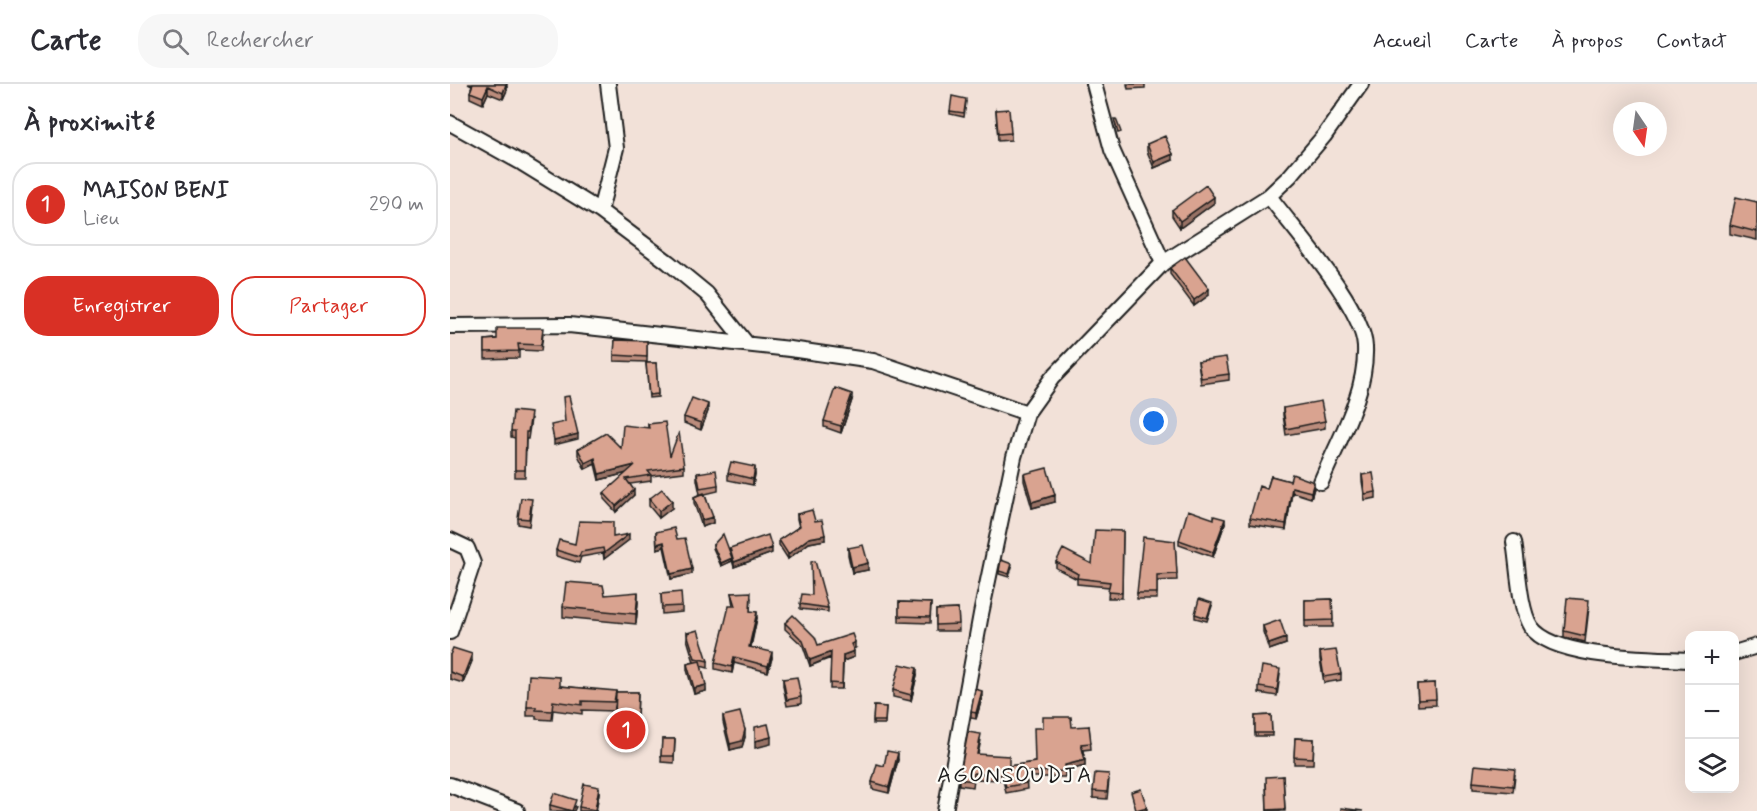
<!DOCTYPE html>
<html lang="fr">
<meta charset="utf-8">
<style>
body{margin:0;font-family:Mynerve,sans-serif;background:#f7f7f7;color:#2b2b33}
.controls{position:absolute;right:18px;bottom:18px;display:grid;overflow:hidden;border-radius:12px;box-shadow:0 6px 24px #0002}
.controls button{width:54px;height:54px;display:grid;place-items:center;padding:0;border:0;border-bottom:2px solid #e1e1e2;background:#fff;color:#2b2b33;font:30px sans-serif}
.compass{position:absolute;left:1163px;top:18px;width:54px;height:54px;border-radius:50%;background:#fff;box-shadow:0 6px 24px #0002;rotate:167deg}
.you{position:absolute;left:704px;top:338px;width:21px;height:21px;margin:-15px;border:4px solid #fff;border-radius:50%;background:#1a73e8;box-shadow:0 0 0 9px #1a73e833}
.badge{display:grid;place-items:center;width:39px;height:39px;border-radius:50%;background:#d93025;color:#fff;font-size:20px;font-weight:700}
.pin{position:absolute;translate:-50% -50%;border:3px solid #fff;box-shadow:0 2px 6px #0006}
.list{margin:0;padding:0;list-style:none}
h2{display:flex;justify-content:space-between;align-items:center;height:78px;margin:0;padding:0 24px;font-size:26px}
h2 small{font-size:20px;font-weight:400;color:#7c7c81}
.list li{display:grid;grid-template-columns:39px 1fr auto;gap:18px;align-items:center;box-sizing:border-box;height:84px;margin:0 12px 12px;padding:0 12px;border:2px solid #e1e1e2;border-radius:24px}
.list b{display:block;font-size:22px;white-space:nowrap}
.list p{margin:0;font-size:20px;white-space:nowrap;color:#7c7c81}
.list em{font-size:20px;font-style:normal;color:#7c7c81}
.actions{display:flex;gap:12px;padding:18px 24px}
.actions a{flex:1;padding:14px 0;border:2px solid #d93025;border-radius:24px;text-align:center;font-size:21px;color:#d93025}
.actions .main{background:#d93025;color:#fff}
.icon{flex:none;width:33px;height:33px;fill:none;stroke:currentColor;stroke-width:2;stroke-linecap:round;stroke-linejoin:round}
.map{position:relative;flex:none;width:1307px;height:727px;overflow:hidden}
header{display:flex;align-items:center;gap:36px;box-sizing:border-box;height:84px;padding:0 30px;background:#fff;border-bottom:2px solid #e1e1e2}
header strong{font-size:28px}
nav{display:flex;gap:33px;margin-inline-start:auto;font-size:21px}
.search{width:420px;height:54px;background:#f7f7f7;display:flex;align-items:center;gap:15px;box-sizing:border-box;padding:0 21px;border-radius:24px;color:#7c7c81;font-size:22px}
main{display:flex}
aside{flex:1;background:#fff}
.map>svg:first-child{display:block}
.lines{fill:none;stroke-linecap:round;stroke-linejoin:round}
.minor-casing{stroke:#1c1c1c;stroke-width:18}
.minor{stroke:#fdfcf7;stroke-width:14}
.wall{fill:#bb8c7c;stroke:#1c1c1c;stroke-width:1.5}
.shaded-wall{fill:#987265;stroke:#1c1c1c;stroke-width:1.5}
.building{fill:#d9a390;stroke:#1c1c1c;stroke-width:1.5}
.labels{text-anchor:middle;dominant-baseline:central;stroke-width:4.5;stroke-linejoin:round;paint-order:stroke}
.quarter-label{font-size:22px;letter-spacing:1.5px;fill:#1c1c1c;stroke:#fdfcf7}
</style>
<header>
<strong>Carte</strong>
<div class="search"><svg class="icon" aria-label="search" viewBox="0 0 24 24"><circle cx="10" cy="10" r="6"/><path d="M15 15l6 6"/></svg>Rechercher</div>
<nav><a>Accueil</a><a>Carte</a><a>À propos</a><a>Contact</a></nav>
</header>
<main>
<aside>
<h2>À proximité<small></small></h2>
<ul class="list">
<li><span class="badge">1</span><div><b>MAISON BENI</b><p>Lieu</p></div><em>290 m</em></li>
</ul>
<div class="actions"><a class="main">Enregistrer</a><a>Partager</a></div>
</aside>
<div class="map">
<svg width="1307" height="727" viewBox="0 0 1307 727">
<rect width="100%" height="100%" fill="#f2e1d8"/>
<filter id="ink" filterUnits="userSpaceOnUse"><feTurbulence type="fractalNoise" baseFrequency=".0167" numOctaves="2"/><feDisplacementMap in="SourceGraphic" scale="12" xChannelSelector="R" yChannelSelector="G"/><feConvolveMatrix kernelMatrix="1 2 1 2 8 2 1 2 1" color-interpolation-filters="sRGB"/></filter>
<g filter="url(#ink)">
<g class="lines">
<g class="minor-casing">
<path id="minor" d="M644,0l18,66 51,113
M0,39l72,40 78,48 68,51 39,32 40,50
M819,112c25,34 94,110 96,151 2,46 -27,94 -44,135
M150,127l16,-63 -8,-64
M0,242l119,-1 221,24 83,12 154,52
M0,456l17,8 6,15 -23,69
M1064,458c4,22 5,67 17,85 23,32 121,31 159,33
M1284,569l23,-7
M0,701l67,26
M495,727l36,-197 33,-157 13,-44 25,-35 111,-115 106,-67 21,-20 34,-40 37,-52"/>
</g>
<use href="#minor" class="minor"/>
</g>
<path class="wall" d="M18,0h39v6l-4,9 -15,-6 -5,11 -13,-6v-6l2,-6z
M677,0h18v4l-17,1z
M516,18l-2,15 -14,-3v-3z
M546,26l15,23v7l-13,1z
M697,60l26,16 -19,8 -7,-17z
M1307,118v38l-27,-6v-9z
M764,119l-34,25 -8,-12v-6z
M720,184l39,27 -15,11 -24,-32z
M93,250l-2,17 -22,-1v8l-34,1v-19z
M165,256l32,1v21l-33,-1z
M748,277l31,13v6l-28,4z
M196,279h10l2,34 -9,1z
M402,316l-11,33 -17,-6v-6z
M833,324l42,13v7l-39,7 -3,-20z
M258,327l-7,19 -17,-7v-6z
M81,335l-3,20h-2l-1,38h-10v-39l-4,-1v-6z
M198,340l22,32 14,10v6l-33,4v5l-21,3 4,11 -18,17 -12,-13v-6l23,-20 -28,7 -4,-16 -10,5 -7,-14v-6l43,-1 27,-20z
M247,389l21,12v6l-13,3 8,29 -11,4 -8,-24v-6l6,-3 -3,-14z
M278,389l27,1 -2,11 -25,-5z
M574,390l31,28 -23,6 -8,-27z
M912,391l14,17v6l-11,2 -3,-19z
M821,392l43,12 -3,10 -19,-6 -6,38 -36,-6v-6l17,-29z
M199,415l23,9 -13,10 -10,-12z
M82,422l-3,20 -11,-2v-6z
M347,430l18,7 10,19 -16,3 -21,16 -9,-14v-5l20,-13 -2,-8z
M775,439l-12,34 -34,-12v-5z
M673,447l-1,67h-14l1,-11 -32,-3v-5l-21,-11v-6l36,2z
M206,448l21,7 15,35 -21,5 -7,-32 -7,2z
M163,453l16,3 -25,19 -1,-6 -22,4 -2,6 -23,-7v-6l19,-6z
M725,457l2,39 -20,1v18h-20v-6z
M263,461l17,8v-5l42,5 -38,14 -2,-7v1l-11,5 -8,-18z
M398,464l20,22 -16,3 -4,-18z
M562,483l-3,10 -10,-3v-3z
M281,509l20,5 -1,13 7,7 -6,29 21,11 -4,14 -34,-9 -2,10 -17,-4v-6l18,-57z
M211,510l21,12v6l-20,2z
M155,511l33,7 -2,22 -73,-7v-10z
M362,511l16,13v4l-28,-3v-5z
M882,515l1,28h-28v-27z
M449,518l32,1 -1,20 -31,-1z
M762,522l-5,15 -12,-3v-4z
M1139,523l-4,35 -21,-5v-6z
M508,525l1,22h-23v-21z
M335,539l33,22 37,3 -2,1 1,8 -11,4 -1,28h-12l1,-31 -21,8 -7,-20 -18,-17z
M813,542l23,18 -17,6 -6,-18z
M237,549l21,28v7l-7,-2 5,25 -12,3 -7,-24v-6l7,-2 -7,-23z
M870,568l21,22v6l-17,3 -4,-24z
M0,571l22,6 -9,22 -13,-4z
M467,591l-6,26 -18,-4v-7z
M830,591l-3,21 -18,-3v-6z
M333,595l18,18v7l-14,2 -4,-20z
M985,599l1,22 -18,1 -1,-22z
M110,602l56,6h22l-2,56 -22,-1 2,-44 -2,8 -32,-1v4l-29,-4 -1,10 -16,-1v-3h-9v-9z
M532,614l-6,21 -5,-1v-6z
M424,622l12,1 -1,17h-12z
M821,631l1,21h-17v-20z
M273,632l22,21 -3,10 -12,3 -7,-28z
M639,642l2,23 -8,1 2,16 -20,5v6h-39l1,12 -21,4 -3,-13 -29,-1 -1,8 -14,-2v-6l22,-39 -3,14 31,12 26,-4z
M845,654l19,1 -1,25h-19z
M212,655h13l-1,24 -13,-1z
M448,676l-9,33 -17,-4v-7l12,-16z
M1065,691l-2,17 -40,-3v-7z
M833,692l2,35h-18l-1,-28z
M659,696l-2,19 -14,-1v-7z
M149,709l-3,18h-17v-4z
M100,721l26,2 -2,4h-24z"/>
<path class="shaded-wall" d="M56,0l1,6 -4,9v-6z
M38,2v7l-5,11v-7z
M723,70v6l-19,8v-6z
M764,113v6l-34,25v-7z
M759,205v6l-15,11v-6z
M402,310v6l-11,33v-7z
M258,320v7l-7,19v-7z
M128,350v5l-24,6v-5z
M145,374v6l-10,5v-6z
M185,381v6l-36,9v-6z
M305,383v7l-2,11v-6z
M864,398v6l-3,10v-6z
M842,403v5l-6,38v-6z
M184,406v5l-18,17v-6z
M605,411v7l-23,6v-6z
M222,417v7l-13,10v-7z
M263,433v6l-11,4v-7z
M775,435v4l-12,34v-5z
M179,450v6l-25,19v-6z
M375,451v5l-16,3 -21,16v-5l21,-16z
M214,458v5l-7,2v-5z
M322,464v5l-38,14v-5z
M282,474v3l-11,5v-3z
M418,479v7l-16,3v-6z
M242,485v5l-21,5v-5z
M188,508v10l-2,22v-10z
M307,528v6l-8,35v-6z
M836,554v6l-17,6v-6z
M405,558v6l-4,2v-6z
M404,567v6l-11,4 -1,28 1,-34z
M322,568v6l-4,14v-6z
M381,568v5l-21,9v-6z
M22,570v7l-9,22v-6z
M284,573v6l-2,10v-6z
M467,584v7l-6,26v-6z
M256,601v6l-12,3v-6z
M532,607v7l-6,21v-6z
M295,646v7l-3,10 -12,3v-6z
M321,653v7l-16,4v-7z
M448,669v7l-9,33v-6z
M635,676v6l-20,5v-6z
M149,703v6l-3,18h-1z
M697,723v3l-11,1v-1z"/>
<path class="building" d="M23,0h33l-3,9 -15,-7 -5,11 -13,-5z
M502,12l14,3 -2,14 -14,-2z
M559,25l2,24 -13,1 -2,-24z
M664,35h2l5,13 -3,1z
M715,52l8,18 -19,8 -7,-18z
M756,101l8,12 -34,24 -8,-11z
M1286,113l21,5v30l-27,-7z
M735,173l24,32 -15,11 -24,-32z
M47,244h46l-2,17 -23,-1 1,7 -34,1v-12l12,-1z
M165,256l32,1v16l-33,-2z
M776,273l3,17 -28,4 -3,-17z
M196,279h10l2,31 -9,1z
M385,304l17,6 -11,32 -17,-5z
M119,312l9,38 -24,6 -3,-15 14,-3 -2,-25z
M242,314l16,6 -7,19 -17,-6z
M871,317l4,20 -39,8 -3,-21z
M63,327l18,2 -3,19h-2l-1,38h-10v-39h-4z
M215,338l5,34 9,-24 5,34 -36,5 3,4 -25,4 8,11 -18,16 -12,-13 31,-28 -36,9 -4,-16 -10,5 -7,-14 28,-16 15,15 2,-23 26,3 -1,-4z
M281,378l24,5 -2,12 -25,-6z
M597,384l8,27 -23,7 -8,-28z
M266,386l2,15 -18,3 -3,-15z
M923,389l3,19 -11,2 -3,-19z
M842,390l22,8 -3,10 -19,-5 -6,37 -36,-6 9,-32 8,3 4,-13 19,5z
M212,405l10,12 -13,10 -10,-12z
M254,409l9,24 -11,3 -8,-23z
M71,414l11,1 -3,20 -11,-1z
M362,426l3,11 7,-1 3,15 -16,3 -21,16 -9,-14 21,-14 -3,-12z
M738,426l26,9v-3l11,3 -12,33 -34,-12z
M129,437l34,1v15l16,-3 -25,19 -1,-5 -22,4 -2,5 -23,-7 3,-10 16,4z
M224,444l3,11 8,-1 7,31 -21,5 -7,-32 -7,2 -1,-12z
M645,446l28,1 -1,62 -14,-1 2,-10 -33,-4 1,-4 -22,-12 7,-13 29,15z
M273,450l9,24 -11,5 -8,-18z
M318,451l4,13 -38,14 -4,-14z
M693,453l32,4 2,33 -20,1v18h-20z
M413,461l5,18 -16,4 -4,-19z
M551,476l11,4 -3,10 -10,-3z
M365,477l13,47 -28,-4 2,-10 10,1 -1,-33z
M116,498l37,3 2,10 33,-3 -2,22 -73,-7z
M231,508l1,14 -20,1 -1,-13z
M301,508l-1,19 7,1 -8,35 23,5 -4,14 -34,-9 -2,10 -17,-4 14,-57h6l-4,-13z
M1117,514l22,2 -4,36 -21,-5z
M749,515l13,4 -5,15 -12,-4z
M882,515l1,21 -28,1v-21z
M449,518l32,1 -1,14 -31,-1z
M508,525l1,15 -23,1v-15z
M343,531l22,22 3,8 34,-11 3,8 -4,2 3,7 -11,4 -1,29 -12,-1 1,-31 -21,8 -7,-19 -18,-18z
M830,536l6,18 -17,6 -6,-18z
M248,546l10,31 -13,-3 -8,-25z
M3,564l19,6 -9,23 -13,-5v-17z
M886,566l5,24 -17,3 -4,-25z
M250,577l6,24 -12,3 -7,-24z
M450,580l17,4 -6,27 -18,-5z
M812,582l18,3 -3,21 -18,-3z
M79,591l31,2v9l56,5 -2,11 -32,-1v4l-29,-4 -1,10 -16,-1v-3h-9z
M347,593l4,20 -14,3 -4,-21z
M985,599l1,16 -18,1 -1,-16z
M525,605l7,2 -6,22 -5,-1z
M166,608h22l-2,47 -22,-1z
M424,622l12,1 -1,14h-12z
M290,628l5,18 -3,11 -12,3 -7,-28z
M821,631l1,18h-17v-17z
M593,633h28l1,10 17,-1 2,17 -10,1 4,16 -20,5v6l-40,1 2,11 -21,4 -3,-12 -29,-2 -1,8 -14,-2 9,-47 13,2 -4,20 32,2v10l26,-4 -1,-34h9z
M318,640l3,13 -16,4v-14z
M845,654l19,1 -1,19 -19,-1z
M212,655h13l-1,17h-13z
M437,667l11,2 -9,34 -17,-5 5,-18 7,2z
M1025,681l40,4 -2,17 -40,-4z
M645,689l14,1 -2,18 -14,-1z
M833,692l2,33 -18,1 -1,-33z
M134,700l15,3 -4,23 -16,-3z
M691,705l6,18 -11,3 -5,-18z
M104,709l22,7 -4,11 -22,-6z
M891,724l22,3h-22z"/>
</g>
<g class="labels">
<g class="quarter-label">
<text x="565" y="692">AGONSOUDJA</text>
</g>
</g>
</svg>
<div class="controls">
<button>+</button>
<button>−</button>
<button><svg class="icon" aria-label="layers" viewBox="0 0 24 24"><path d="M12 4l9 5-9 5-9-5zM3 14l9 5 9-5"/></svg></button>
</div>
<svg class="compass" viewBox="-18 -18 36 36"><path d="M0-13l5 13h-10z" fill="#e53935"/><path d="M0 13l5-13h-10z" fill="#7c7c81"/></svg>
<div class="you"></div>
<div class="pin badge" style="left:176px;top:646px">1</div>
</div>
</main>
